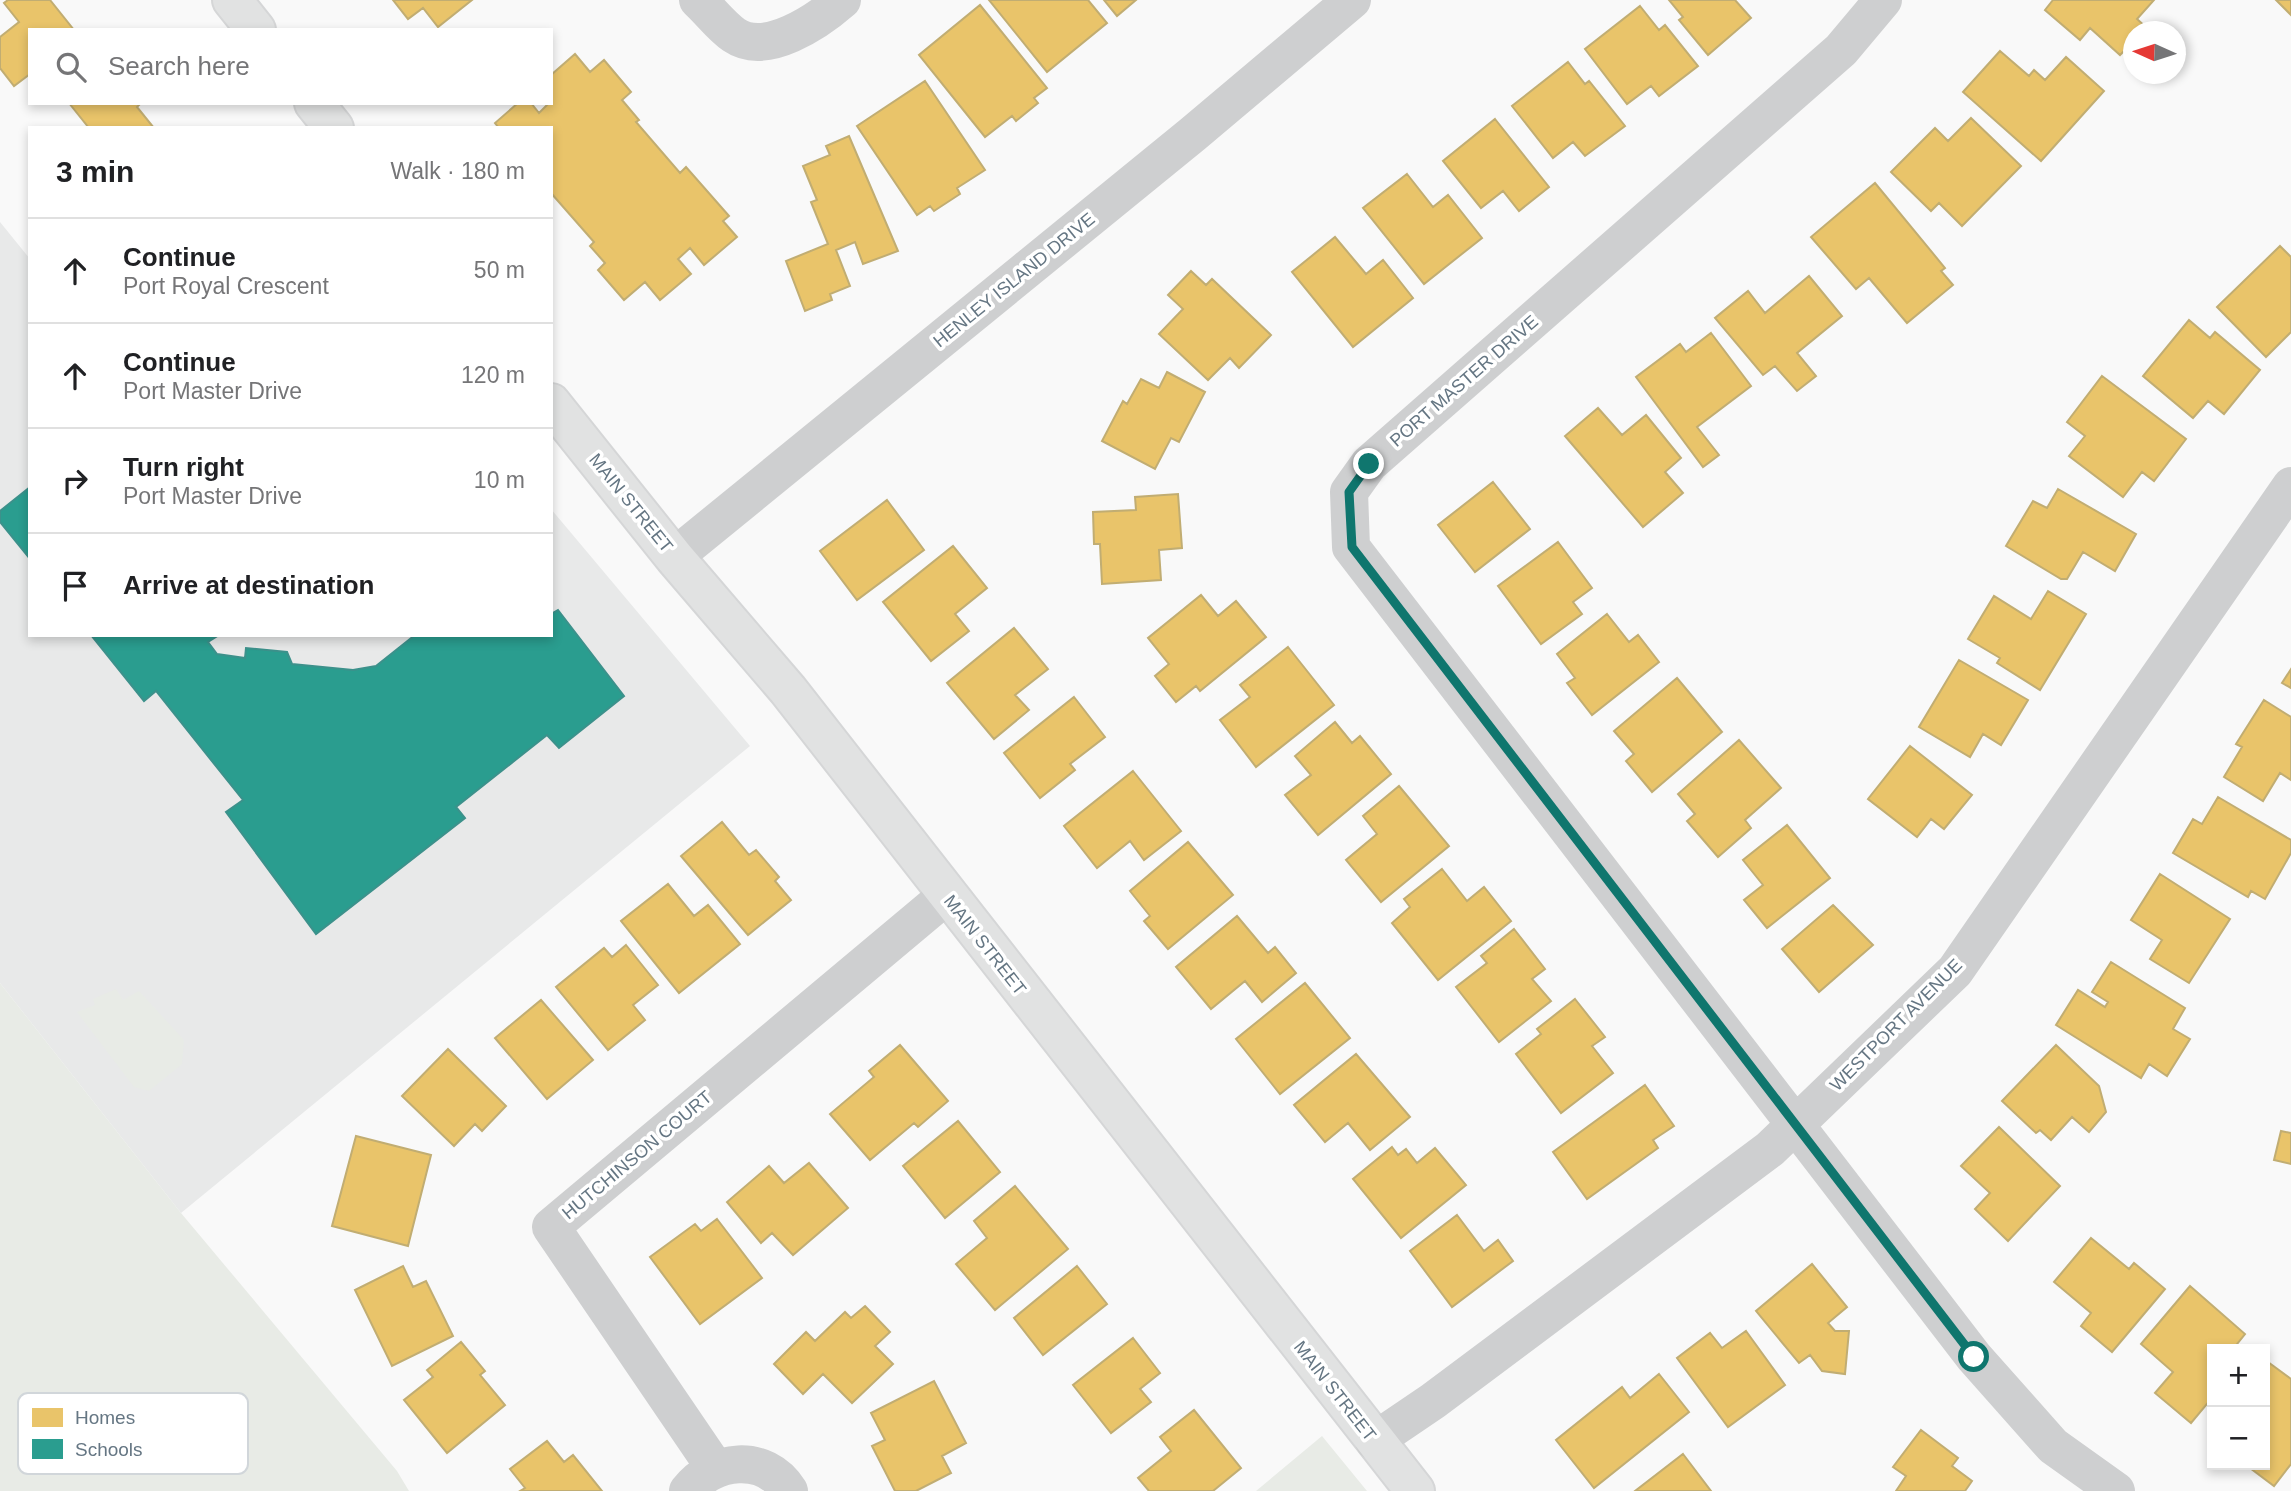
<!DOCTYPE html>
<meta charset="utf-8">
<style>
body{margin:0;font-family:Arial,sans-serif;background:#f2f2f2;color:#202124}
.controls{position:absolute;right:21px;bottom:21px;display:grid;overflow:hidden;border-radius:0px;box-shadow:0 4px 10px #0003}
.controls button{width:63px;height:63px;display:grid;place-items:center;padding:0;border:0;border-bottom:2px solid #e0e0e0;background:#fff;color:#202124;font:35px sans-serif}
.compass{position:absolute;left:2123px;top:21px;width:63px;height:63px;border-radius:50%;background:#fff;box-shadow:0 4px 10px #0003;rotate:273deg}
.stop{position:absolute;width:21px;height:21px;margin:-16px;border:5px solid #0f766e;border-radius:50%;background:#fff}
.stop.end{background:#0f766e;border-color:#fff;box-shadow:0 2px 7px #0008}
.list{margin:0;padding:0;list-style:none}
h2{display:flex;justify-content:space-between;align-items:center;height:91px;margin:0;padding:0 28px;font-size:30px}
h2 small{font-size:23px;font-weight:400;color:#757577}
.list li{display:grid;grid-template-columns:46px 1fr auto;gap:21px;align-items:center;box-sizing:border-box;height:105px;padding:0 28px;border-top:2px solid #e0e0e0}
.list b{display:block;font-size:26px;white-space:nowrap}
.list p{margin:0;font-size:23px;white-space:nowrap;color:#757577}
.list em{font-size:23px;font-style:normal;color:#757577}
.icon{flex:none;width:38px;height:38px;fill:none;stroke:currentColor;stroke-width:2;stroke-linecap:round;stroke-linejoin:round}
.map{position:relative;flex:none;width:2291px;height:1491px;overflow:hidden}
.search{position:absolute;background:#fff;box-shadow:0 4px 10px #0003;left:28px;top:28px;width:525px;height:77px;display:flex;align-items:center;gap:18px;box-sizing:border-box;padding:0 24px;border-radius:0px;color:#757577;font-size:26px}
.panel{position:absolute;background:#fff;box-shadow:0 4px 10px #0003;left:28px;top:126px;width:525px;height:511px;border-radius:0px}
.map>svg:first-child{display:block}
.built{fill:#e8e9e9}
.green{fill:#e8ebe6}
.homes{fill:#e9c46a;stroke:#c1ad72;stroke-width:2}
.schools{fill:#2a9d8f;stroke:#3c918b;stroke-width:2}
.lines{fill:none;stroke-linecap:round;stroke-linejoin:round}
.major-casing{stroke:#d5d6d7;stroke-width:42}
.minor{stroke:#cecfd0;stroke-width:38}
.major{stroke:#e1e2e2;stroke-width:38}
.route{stroke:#0f766e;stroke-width:9}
.labels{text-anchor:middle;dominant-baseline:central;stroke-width:7;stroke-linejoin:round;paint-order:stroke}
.street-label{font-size:18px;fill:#657683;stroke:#fff}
.key{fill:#fff;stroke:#d1d6da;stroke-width:2}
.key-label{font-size:19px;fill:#657683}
</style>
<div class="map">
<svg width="2291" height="1491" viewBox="0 0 2291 1491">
<rect width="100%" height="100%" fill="#f9f9f9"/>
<path class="built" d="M0,222l30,37v376h521v-126l199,237 -569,467 -181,-230z"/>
<path class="green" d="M0,983l181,230 216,258 12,20h-409z
M116,989l7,11 16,-9 45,49 -2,24 -33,27 -15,-4 -57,-75 18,-7 -2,-6z
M1322,1436l45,55h-111z"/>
<path class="homes" d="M8,0h42l24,30h-44v44l-16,12 -14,-18v-31l19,-15 -15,-19z
M393,0h79l-34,27 -15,-19 -15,11z
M989,0h99l19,23 -60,49z
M1104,0h32l-19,16z
M1669,0h66l16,18 -43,37 -29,-35 4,-3z
M2053,0h101l-17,19 9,8 -4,5h-8v9l-14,14 -30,-27 -10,12 -35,-30z
M2276,0h15v15z
M980,5l67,83 -13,10 4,5 -22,18 -4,-5 -27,21 -66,-82z
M1640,6l19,24 6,-5 33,41 -39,30 -8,-10 -24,18 -42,-55z
M2000,51l29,25 5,-6 11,10 21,-23 38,34 -63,70 -78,-69z
M575,54l15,18 14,-12 27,32 -9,8 17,20 -3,2 44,51 6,-6 43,49 -6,5 14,16 -33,28 -14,-17 -12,11 13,15 -31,26 -15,-18 -21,18 -26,-30 7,-7 -15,-17 4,-4 -43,-49v-65h-52l-4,-5 23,-20h13l8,10 8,-8 -1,-2h5v-28z
M1568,62l17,22 4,-3 36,45 -40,30 -12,-14 -20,16 -41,-52z
M925,81l60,89 -28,18 3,6 -26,17 -4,-5 -13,9 -60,-89z
M69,103h72l-4,4 17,21h-65z
M1971,118l50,48 -59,60 -23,-23 -8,8 -40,-39 44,-44 13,13z
M1495,119l54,68 -30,24 -16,-20 -22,17 -38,-47z
M849,136l49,115 -35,13 -8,-22 -19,8 14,36 -20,8 2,6 -27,11 -19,-50 42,-17 -17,-42 6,-2 -14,-34 27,-11 -4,-9z
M1407,174l26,33 15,-12 34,43 -58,46 -61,-76z
M1875,183l70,85 -4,3 12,14 -46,38 -38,-45 -13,11 -45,-52z
M1335,237l31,37 17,-14 30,38 -60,49 -61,-75z
M2280,246l11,11v75l-25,25 -49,-50z
M1191,271l15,14 6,-6 59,56 -32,33 -9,-10 -22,22 -49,-46 24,-25 -15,-14z
M1809,276l33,40 -45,37 19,23 -19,15 -22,-25 -12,9 -48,-57 33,-27 17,22z
M2189,320l21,18 5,-6 45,38 -36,44 -16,-13 -15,17 -50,-42z
M1711,333l40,53 -54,41 22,28 -16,12 -67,-90 44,-33 6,8z
M1167,372l38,20 -26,50 -8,-4 -16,31 -53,-28 21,-40 4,3 14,-25 18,9z
M2102,376l84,63 -32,42 -12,-9 -19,25 -54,-41 16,-20 -18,-14z
M1598,408l24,27 24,-20 35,43 -16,14 18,21 -40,34 -78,-91z
M1493,482l37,47 -55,43 -37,-47z
M2058,489l78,45 -21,37 -32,-19 -16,27h-6l-55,-33 27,-45 14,7z
M1178,494l4,54 -23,2 2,30 -59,4 -2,-40h-6l-1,-32 43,-2 -1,-13z
M887,500l37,50 -67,50 -37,-49z
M1558,542l34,46 -19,14 9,12 -41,30 -43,-58z
M953,546l34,42 -32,26 14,17 -38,30 -48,-59z
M2048,591l38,23 -46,76 -43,-27 3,-5 -32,-19 26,-43 37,23z
M1201,595l17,21 18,-15 30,36 -66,54 -4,-5 -20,16 -21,-26 14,-12 -21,-26z
M1607,614l22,28 9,-7 21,27 -67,53 -25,-32 8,-5 -18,-24z
M1014,628l34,41 -33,26 14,15 -35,29 -47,-56z
M1288,647l46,58 -78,62 -36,-47 30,-23 -10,-12z
M1959,660l69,40 -27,45 -18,-11 -13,23 -51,-30z
M2291,669v19l-9,-5z
M1677,678l45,54 -70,60 -26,-31 8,-7 -20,-23z
M1074,697l31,40 -35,27 5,6 -35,28 -36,-45z
M2264,700l27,17v63l-11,-7 -17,28 -39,-24 18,-30 -6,-3z
M1335,722l17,21 8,-7 31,38 -73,61 -33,-40 26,-20 -16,-19z
M1739,740l42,48 -36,32 6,8 -33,29 -31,-36 8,-7 -17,-20z
M1910,746l62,49 -28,34 -13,-10 -14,18 -49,-38z
M1133,771l48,60 -37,29 -14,-19 -33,27 -33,-42z
M1399,786l50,60 -68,56 -35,-42 31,-26 -14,-18z
M2218,797l73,43v13l-26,46 -14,-8 -3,6 -75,-44 20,-34 9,5z
M722,822l27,33 7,-5 23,27 -4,4 16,19 -43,35 -67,-79z
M1787,825l43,53 -63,50 -23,-28 19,-15 -20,-25z
M1188,842l45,53 -65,54 -24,-28 6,-5 -20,-25z
M1442,869l25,32 17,-14 27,34 -73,59 -46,-57 18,-16 -6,-8z
M2160,874l70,45 -41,64 -39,-24 12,-19 -31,-20z
M668,884l26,32 14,-11 32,39 -61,49 -58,-72z
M1833,905l40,40 -54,47 -37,-43z
M1237,916l31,37 7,-6 21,26 -34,29 -17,-21 -34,28 -35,-42z
M1514,929l31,40 -13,10 19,22 -52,41 -43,-55 31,-24 -6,-7z
M626,945l32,40 -25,20 12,15 -37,30 -52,-63 48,-39 8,9z
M2111,962l74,46 -12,21 17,10 -23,37 -18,-12 -8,14 -85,-53 22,-35 27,17 3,-5 -16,-10z
M1305,983l45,55 -70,56 -44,-55z
M1575,999l30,38 -13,9 21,27 -52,40 -45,-59 25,-20 -4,-5z
M541,1000l52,60 -46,39 -52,-61z
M900,1045l48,56 -30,26 -4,-4 -44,37 -40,-46 44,-37 -5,-6z
M2056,1045l43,41 7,26 -17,20 -17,-15 -21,23 -11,-10 -4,3 -34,-32z
M448,1049l58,57 -24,25 -7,-7 -21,22 -52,-50z
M1356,1054l54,63 -40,33 -22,-27 -23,19 -31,-37z
M1645,1085l29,41 -21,14 5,8 -71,51 -34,-47z
M958,1121l42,51 -55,46 -42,-52z
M1999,1127l61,59 -52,55 -33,-32 15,-16 -29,-27z
M2281,1131l10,2v31l-17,-4z
M356,1136l75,19 -23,91 -76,-20z
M1392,1147l6,8 8,-6 11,14 18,-15 31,37 -65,53 -48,-59z
M809,1163l39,45 -55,47 -21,-22 -11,10 -34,-41 42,-36 15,17z
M1015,1186l53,63 -73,61 -39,-46 31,-26 -13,-17z
M1457,1215l27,36 14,-11 15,21 -61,46 -42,-56z
M717,1219l45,59 -62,46 -50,-67 45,-33 6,7z
M2091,1238l38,31 5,-6 31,26 -53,63 -31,-26 10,-13 -37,-31z
M1812,1264l35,43 -19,16 7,8h14l-4,43 -23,-3 -12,-16 -11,8 -43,-52z
M403,1266l10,21 13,-6 27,55 -61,30 -37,-76z
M1077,1266l30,38 -64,51 -29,-37z
M2190,1286l55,48 -12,15h-21v49l-21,25 -36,-30 18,-21 -32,-28z
M865,1306l25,26 -15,14 18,18 -41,39 -29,-29 -20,20 -29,-30 32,-32 9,9 30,-29 6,6z
M1746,1331l39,54 -57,42 -51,-69 33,-25 12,15z
M1133,1338l27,35 -20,16 11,13 -40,31 -38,-48z
M461,1342l24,29 -5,4 25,30 -58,48 -43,-53 29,-23 -6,-7z
M2268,1362l23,17v85l-17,22 -28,-21h19v-99z
M1659,1374l30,38 -95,76 -38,-48 66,-53 8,11z
M934,1381l32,62 -24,13 9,17 -35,18h-21l-23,-45 13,-6 -14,-27z
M1194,1410l47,58 -28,23h-64l-11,-13 33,-27 -11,-14z
M1921,1430l37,28 -6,8 20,15 -7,10h-69l10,-15 -13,-9z
M547,1441l17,21 9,-7 29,36h-82l5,-3 -15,-19z
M1683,1454l28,37h-76z"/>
<path class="schools" d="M30,487v72l-30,-37v-11z
M558,610l66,86 -65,52 -12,-13 -91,72 9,11 -149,116 -90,-122 17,-12 -87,-109 -12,10 -53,-66h128l-11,7 9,12 28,4 1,-10 41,4 5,12 61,6 23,-4 39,-31h136v-21z"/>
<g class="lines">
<g class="major-casing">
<path id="major" d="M232,0l24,30
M314,103l20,25
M551,403l123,154 114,133 627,801"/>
</g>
<path class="minor" d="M698,0c12,11 23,26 36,35 32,22 84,-14 108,-35
M1883,0l-42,50 -472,414 -20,28 2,55 623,810 79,89 63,45
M674,557l519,-423 159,-134
M1374,1441l59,-40 337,-252 185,-178 336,-485
M715,1468l-164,-241 395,-331
M688,1491c24,-32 77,-39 101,0"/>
<use href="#major" class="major"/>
</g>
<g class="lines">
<path class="route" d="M1369,464l-20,28 3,55 622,810"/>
</g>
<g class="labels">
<g class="street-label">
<text transform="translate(1014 280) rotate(-39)">HENLEY ISLAND DRIVE</text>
<text transform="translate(1464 381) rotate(-41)">PORT MASTER DRIVE</text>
<text transform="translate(631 503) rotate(51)">MAIN STREET</text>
<text transform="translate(985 945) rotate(52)">MAIN STREET</text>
<text transform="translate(1896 1025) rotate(-45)">WESTPORT AVENUE</text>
<text transform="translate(637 1155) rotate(-40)">HUTCHINSON COURT</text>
<text transform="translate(1335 1391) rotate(52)">MAIN STREET</text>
</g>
</g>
<rect x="18" y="1393" width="230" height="81" rx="10" class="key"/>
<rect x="32" y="1408" width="31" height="19" fill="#e9c46a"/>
<rect x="32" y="1439" width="31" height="20" fill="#2a9d8f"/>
<g class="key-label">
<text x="75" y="1424">Homes</text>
<text x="75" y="1456">Schools</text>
</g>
</svg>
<div class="controls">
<button>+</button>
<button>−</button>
</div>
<svg class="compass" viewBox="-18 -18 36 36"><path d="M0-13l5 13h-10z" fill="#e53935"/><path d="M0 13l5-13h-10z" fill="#757577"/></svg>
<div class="stop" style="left:1974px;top:1357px"></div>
<div class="stop end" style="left:1369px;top:464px"></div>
<div class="search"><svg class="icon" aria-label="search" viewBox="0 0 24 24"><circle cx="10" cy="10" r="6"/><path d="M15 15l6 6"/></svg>Search here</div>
<section class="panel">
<h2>3 min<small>Walk · 180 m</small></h2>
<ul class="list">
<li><svg class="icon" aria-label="ahead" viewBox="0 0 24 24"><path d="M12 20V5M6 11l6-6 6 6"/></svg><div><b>Continue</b><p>Port Royal Crescent</p></div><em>50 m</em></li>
<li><svg class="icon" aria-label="ahead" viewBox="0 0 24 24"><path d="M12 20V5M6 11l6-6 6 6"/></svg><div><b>Continue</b><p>Port Master Drive</p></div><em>120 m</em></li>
<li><svg class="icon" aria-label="right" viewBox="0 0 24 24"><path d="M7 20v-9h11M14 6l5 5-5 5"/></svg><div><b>Turn right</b><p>Port Master Drive</p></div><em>10 m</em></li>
<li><svg class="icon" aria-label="arrive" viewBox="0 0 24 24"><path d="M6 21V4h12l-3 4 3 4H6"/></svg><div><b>Arrive at destination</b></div></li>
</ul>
</section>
</div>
